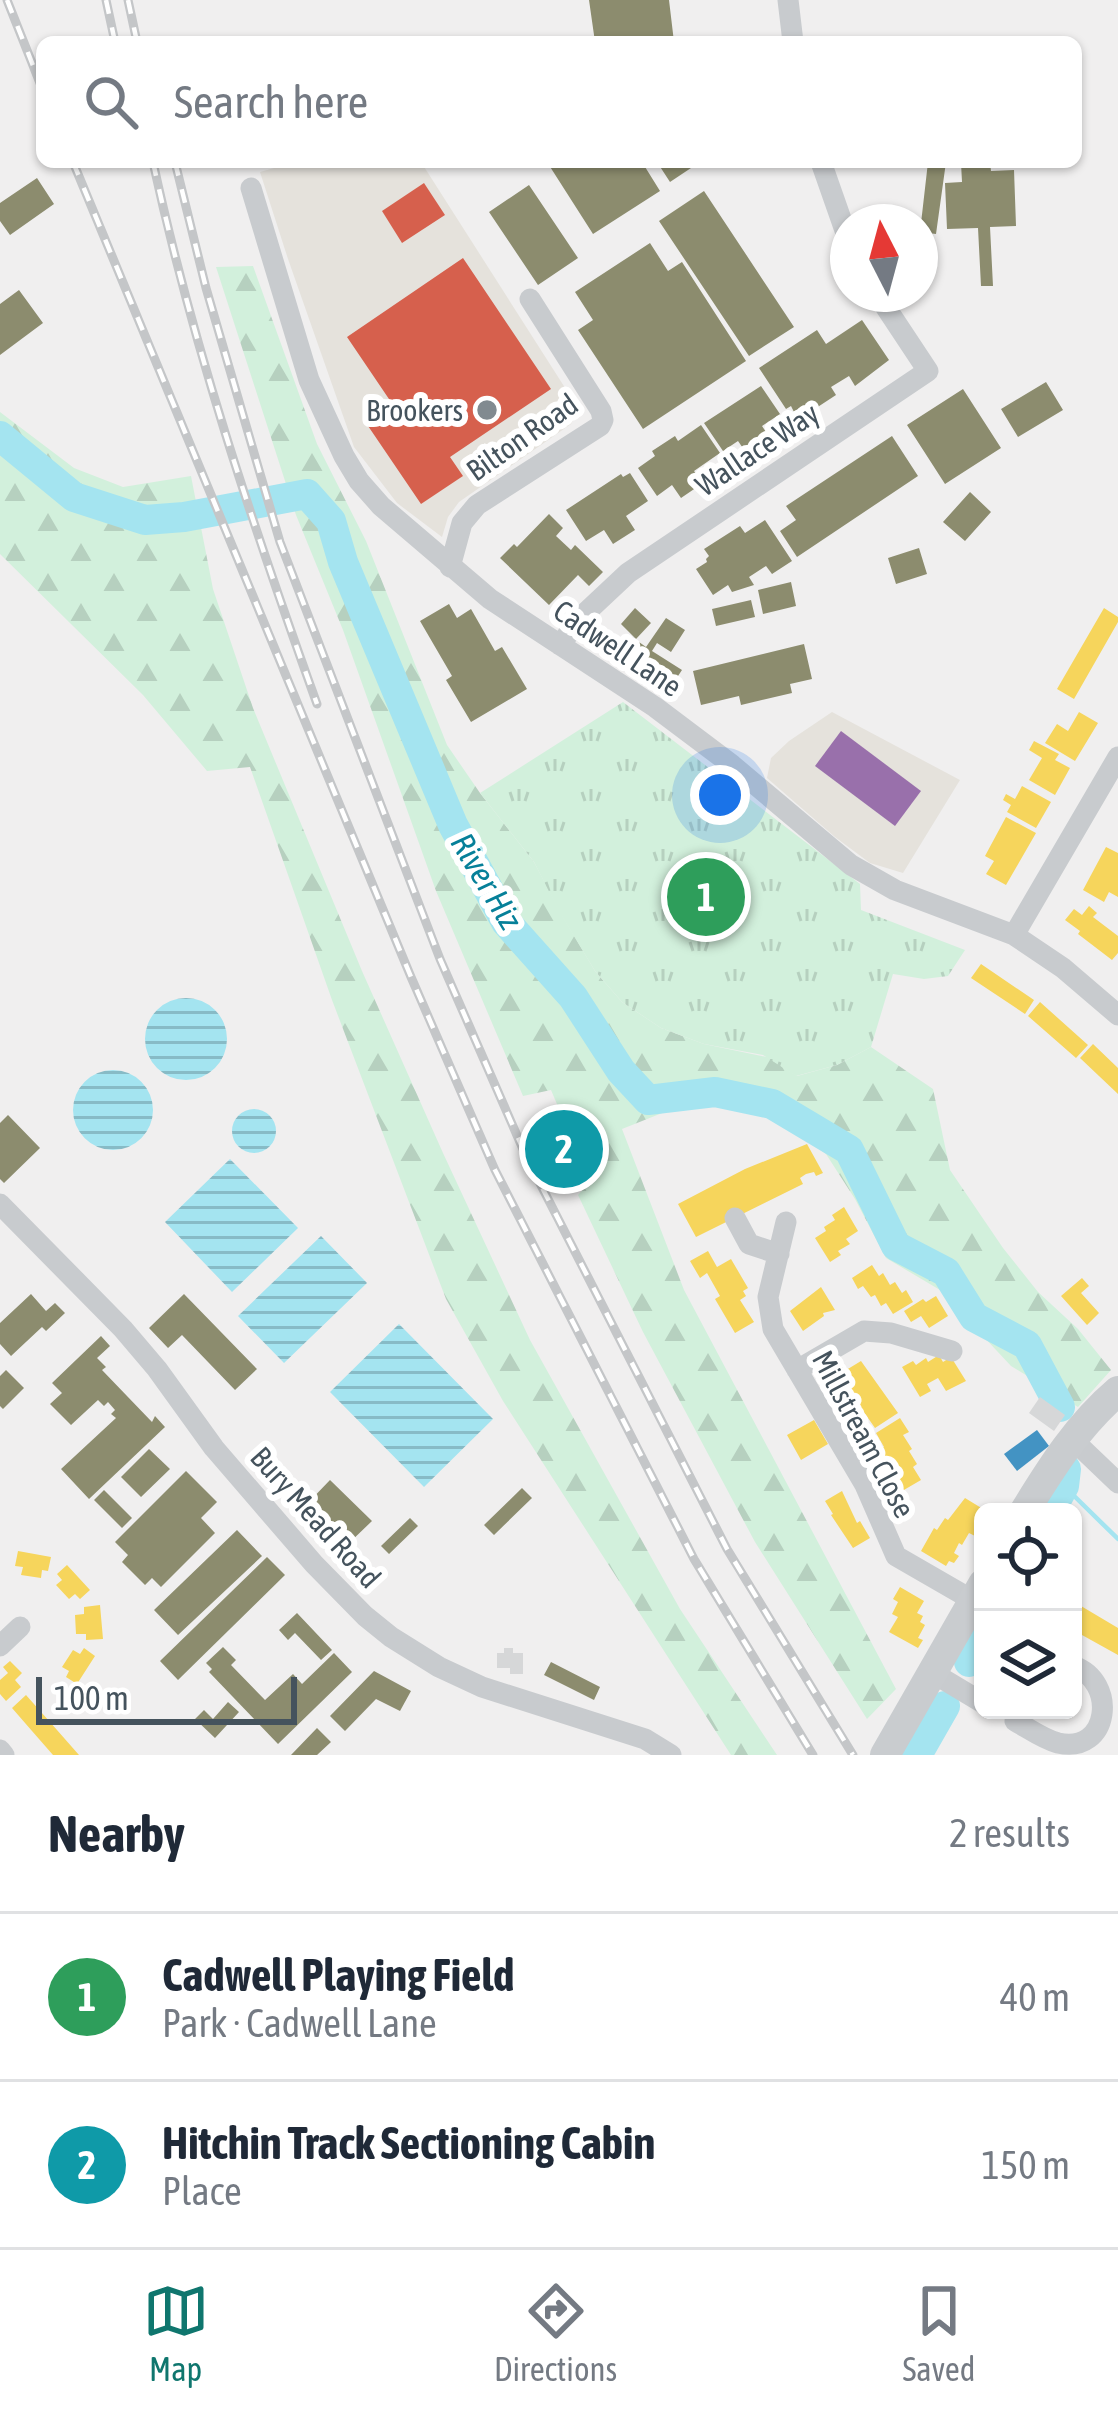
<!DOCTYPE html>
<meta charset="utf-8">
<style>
body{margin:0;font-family:"Asap Condensed",sans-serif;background:#f6f6f7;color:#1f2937}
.controls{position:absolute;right:36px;bottom:36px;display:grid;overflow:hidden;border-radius:18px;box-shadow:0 3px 9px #0004}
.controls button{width:108px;height:108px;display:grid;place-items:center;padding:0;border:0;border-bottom:3px solid #e0e1e3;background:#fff;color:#1f2937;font:60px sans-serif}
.compass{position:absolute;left:830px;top:204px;width:108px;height:108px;border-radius:50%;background:#fff;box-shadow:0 3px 9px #0004;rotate:354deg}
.scale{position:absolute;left:36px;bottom:30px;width:261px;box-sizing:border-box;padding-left:12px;border:6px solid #45535d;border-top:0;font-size:33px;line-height:42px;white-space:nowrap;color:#45535d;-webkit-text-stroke:9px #fff;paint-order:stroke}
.you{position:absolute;left:720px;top:795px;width:42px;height:42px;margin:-30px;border:9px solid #fff;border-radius:50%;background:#1a73e8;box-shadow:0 0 0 18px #1a73e833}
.badge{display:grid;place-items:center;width:78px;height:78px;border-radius:50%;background:#0f766e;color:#fff;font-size:39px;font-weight:700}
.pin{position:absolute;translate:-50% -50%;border:6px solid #fff;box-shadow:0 3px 12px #0006}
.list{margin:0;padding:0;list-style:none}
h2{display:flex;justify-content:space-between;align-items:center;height:156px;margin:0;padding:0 48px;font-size:51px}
h2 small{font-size:39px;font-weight:400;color:#747a83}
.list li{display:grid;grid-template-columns:78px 1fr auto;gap:36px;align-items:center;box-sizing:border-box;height:168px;padding:0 48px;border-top:3px solid #e0e1e3}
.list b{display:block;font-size:45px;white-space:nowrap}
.list p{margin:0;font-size:39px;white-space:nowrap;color:#747a83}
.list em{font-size:39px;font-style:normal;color:#747a83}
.icon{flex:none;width:66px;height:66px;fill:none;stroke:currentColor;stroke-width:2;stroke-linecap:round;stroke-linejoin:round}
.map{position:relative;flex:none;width:1118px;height:1755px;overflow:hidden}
.search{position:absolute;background:#fff;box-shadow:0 3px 9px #0004;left:36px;right:36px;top:36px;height:132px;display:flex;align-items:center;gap:30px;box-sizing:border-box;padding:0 42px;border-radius:18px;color:#747a83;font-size:45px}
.sheet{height:492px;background:#fff}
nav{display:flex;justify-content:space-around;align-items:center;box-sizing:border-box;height:168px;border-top:3px solid #e0e1e3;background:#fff;font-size:33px;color:#747a83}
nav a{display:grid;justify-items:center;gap:6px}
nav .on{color:#0f766e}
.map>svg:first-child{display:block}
.commercial{fill:#e5e2dc}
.forest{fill:url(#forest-firs)}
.park{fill:url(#park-tufts)}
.water{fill:url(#water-rules)}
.homes{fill:#f6d55c}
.shops{fill:#d6604d}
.offices{fill:#9970ab}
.schools{fill:#4393c3}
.industry{fill:#8c8c6e}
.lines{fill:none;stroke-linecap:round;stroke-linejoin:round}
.stream{stroke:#a4e4f0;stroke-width:4.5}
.river{stroke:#a4e4f0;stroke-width:30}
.building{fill:#d6d7d8}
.street{stroke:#c8cbce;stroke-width:21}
.secondary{stroke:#c9cccf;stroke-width:30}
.rail-casing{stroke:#c4c6c8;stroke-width:9}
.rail{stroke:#fff;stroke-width:4.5;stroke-dasharray:14;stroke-linecap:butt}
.poi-dot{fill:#818a90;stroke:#fff;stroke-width:4.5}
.labels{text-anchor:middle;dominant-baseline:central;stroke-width:12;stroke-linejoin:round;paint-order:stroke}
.poi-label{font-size:30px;fill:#45535d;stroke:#fff;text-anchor:end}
.street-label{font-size:30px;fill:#45535d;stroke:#fff}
.water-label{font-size:33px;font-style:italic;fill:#068099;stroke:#fff}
</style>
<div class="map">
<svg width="1118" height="1755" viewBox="0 0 1118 1755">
<defs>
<pattern id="forest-firs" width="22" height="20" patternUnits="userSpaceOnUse" patternTransform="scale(3)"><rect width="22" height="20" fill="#d2f0dc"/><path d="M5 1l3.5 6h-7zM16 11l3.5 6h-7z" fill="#b6d0bf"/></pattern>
<pattern id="park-tufts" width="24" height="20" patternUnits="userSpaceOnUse" patternTransform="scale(3)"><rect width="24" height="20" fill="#d2f0dc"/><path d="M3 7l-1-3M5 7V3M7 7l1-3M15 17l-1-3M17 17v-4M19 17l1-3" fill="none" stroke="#b6d0bf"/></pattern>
<pattern id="water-rules" width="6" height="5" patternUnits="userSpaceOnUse" patternTransform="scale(3)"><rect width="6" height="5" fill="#a4e4f0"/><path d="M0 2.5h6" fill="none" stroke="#87bbc6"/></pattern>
</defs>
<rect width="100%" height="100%" fill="#f0efef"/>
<path class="commercial" d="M295,162h126l155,243 -1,11 -4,8 -112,78 -11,15 -6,20 -45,-34 -43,-56 -66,-188 -28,-87z
M832,712l128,68 -57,93 -33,-10 -35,-26 -68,-59 4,-20 18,-17z"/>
<path class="forest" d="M253,266l64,178 49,97 81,204 33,48 54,69 29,55 32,54 27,31 39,26 43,16 63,13 30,19 40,-11 34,-18 62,42 17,81 53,78 35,44 40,37 33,41 -33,37 -67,-41 -71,-76 -54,-32 -31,-59 -29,-45 -45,-32 -40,-16 -36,-10 -83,33 62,161 212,399 -29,30 -112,-177 -112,-210 -65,-137 12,-13 -39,-92 -28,6 -87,-205 -93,-261 -47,-115 -80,-248z
M0,412l74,56 49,19 68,-11 22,113 40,119 109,263 81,182 87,187 150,269 97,146h-46l-228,-354 -57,-102 -114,-299 -82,-233 -43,4 -64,-76 -143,-141z"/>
<path class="park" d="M623,702l237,182 1,26 104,40 -17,26 -24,3 -31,-5 -22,73 -34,18 -41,11 -33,-21 -59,-11 -43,-16 -39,-26 -27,-31 -35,-58 -26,-51 -54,-69z"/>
<path class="water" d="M145 1039a41 41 0 1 1 82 0a41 41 0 1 1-82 0Z
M73 1110a40 40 0 1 1 80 0a40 40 0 1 1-80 0Z
M232 1131a22 22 0 1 1 44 0a22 22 0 1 1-44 0Z
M230,1159l68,69 -66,64 -67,-70z
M321,1236l46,47 -83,80 -46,-47z
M399,1324l94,95 -69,68 -94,-95z"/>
<path class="homes" d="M1104,608l14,9v5l-44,77 -17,-10z
M1079,712l19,11 -23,38 -30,-18 12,-19 11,7z
M1034,741l25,13 -4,6 15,8 -15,27 -26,-15 13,-22 -13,-8z
M1022,786l29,16 -15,26 -29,-16 4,-7 -8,-5 3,-6 9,5z
M1006,817l30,16 -30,52 -20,-11 8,-13 -9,-5z
M1106,847l12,6v44l-9,-5 -5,10 -21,-12z
M1089,906l8,7 -4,4 25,19v17l-6,7 -34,-26 2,-3 -15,-11 9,-11 8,6z
M981,964l53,36 -9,14 -54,-36z
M1040,1002l48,43 -12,13 -48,-42z
M1093,1044l25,24v26l-38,-36z
M807,1144l16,29 -7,3 -2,-4 -8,2 -6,4 3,6 -107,53 -18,-33 67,-35z
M844,1207l14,24 -12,8 4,5 -12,7 3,4 -11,7 -15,-24 11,-7 -2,-4 11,-7 -3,-5z
M708,1251l9,16 14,-8 17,29 -5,3 3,5 -6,4 14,22 -19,11 -20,-34 5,-3 -13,-23 -7,5 -10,-17z
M872,1265l7,11 4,-3 7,12 5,-3 7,11 4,-3 7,12 -20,12 -7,-11 -5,3 -6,-11 -4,2 -8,-11 -5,3 -6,-11z
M1082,1278l7,8 -8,7 18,20 -12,12 -26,-29z
M821,1287l14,23 -12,3 1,3 -21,15 -13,-20z
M936,1296l12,20 -19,12 -8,-12 -10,6 -7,-11 19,-12 3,3z
M939,1355l4,7 8,-5 15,24 -20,10 -8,-13 -11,6 4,7 -11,6 -18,-30 11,-6 3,4 10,-7 2,4z
M861,1361l37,52 -23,15 -37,-53z
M900,1418l9,14 -6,3 9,14 -3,2 8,13 -4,3 8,13 -24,14 -8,-13 4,-2 -8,-14 4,-2 -8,-14 3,-2 -8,-14z
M814,1420l14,24 -27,16 -14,-25z
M842,1491l15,32 3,-2 10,17 -17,10 -22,-33 2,-1 -8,-13z
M965,1498l18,11v17l-8,10 -6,-3 -7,12 -3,-2 -5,10 5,3 -5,7 -5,-2 -3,5 -25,-15 13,-23 3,2 8,-12 3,2z
M18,1551l33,6 -3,14 -6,-1 -1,8 -20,-3 2,-8 -8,-1z
M67,1565l23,25 -10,9 -5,-5 -6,5 -13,-14 6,-5 -5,-6z
M900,1587l24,14 -7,12 6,3 -3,6 5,3 -7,13 5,2 -5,8 -29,-16 9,-15 -6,-3 6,-12 -5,-3z
M100,1605l3,34 -17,1v-6h-10l-1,-19 9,-1v-7z
M1081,1606l37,22v27l-45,-25v-10z
M84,1648l11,8 -18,28 -11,-7 3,-6 -7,-4 11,-17 7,4z
M10,1661l12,12 -7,7 6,7 -15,14 -6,-7v-14l8,-7 -5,-6z
M26,1695l31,35 22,25h-26l-21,-24 -20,-23z"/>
<path class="shops" d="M424,183l21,32 -43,28 -20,-32z
M463,258l88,131 -101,68 13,19 -42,28 -57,-84 27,-18 -44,-65z"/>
<path class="offices" d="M841,731l80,60 -26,35 -80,-60z"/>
<path class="schools" d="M1037,1430l12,16 -32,25 -13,-17z"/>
<path class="industry" d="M589,0h80l5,42h-79z
M547,162h95l18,29 -67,43z
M657,162h43l-30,20z
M928,162h18l-10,72 -16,-2z
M990,162l1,9 23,-1 2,56 -26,1 3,59h-12l-3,-58 -31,1 -2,-46 17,-1 -1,-19z
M37,178l17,26 -44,31 -10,-14v-18z
M529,185l49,73 -40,27 -49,-73z
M704,191l90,136 -45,29 -90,-135z
M650,243l18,28 14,-9 64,99 -103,68 -65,-99 15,-10 -18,-28z
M19,290l24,33 -43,32v-51z
M862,320l27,40 -34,26 -6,-10 -18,11 5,8 -32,21 -5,-8 -5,4 -3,-6 -5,3 -27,-41 58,-38 9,14z
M1046,382l17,28 -45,27 -17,-28z
M761,386l19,28 -18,12 8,12 -23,16 -9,-13 -15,10 -19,-28z
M963,389l38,59 -56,36 -38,-59z
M701,425l19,28 -26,18 9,12 -22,15 -9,-13 -15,11 -19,-28 17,-12 -3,-5 23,-15 3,5z
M892,436l26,40 -121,81 -17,-26 16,-11 -10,-14z
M630,473l18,28 -22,15 9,14 -22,14 -9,-14 -18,11 -20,-31 55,-36 2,3z
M970,492l21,20 -26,29 -22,-19z
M549,514l14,14 -7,8 15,14 4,-5 28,27 -14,14 -11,-11 -29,30 -49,-47 14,-14 3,3z
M765,520l27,41 -20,13 -6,-8 -17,11 5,8 -22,7 -4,-7 -15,10 -17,-26 11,-7 -1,-3 3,-3 -5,-7 36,-23 5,7z
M919,548l8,26 -31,10 -8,-26z
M791,582l5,24 -33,8 -5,-24z
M751,600l4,17 -39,9 -4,-17z
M449,604l8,14 14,-9 24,42 7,-4 25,42 -56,33 -25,-42 6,-4 -32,-55z
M635,608l16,15 -15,16 -15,-15z
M666,618l19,12 -14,22 -14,-9 -5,8 30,19 -12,18 -43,-28 12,-18 7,5z
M804,644l8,35 -22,5 2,9 -51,12 -2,-9 -38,9 -8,-34z
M8,1115l32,33 -36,35 -4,-4v-56z
M31,1294l15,17 9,-8 10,10 -19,18 -4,-4 -31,29 -11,-12v-21z
M184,1294l73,75 -22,21 -53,-55 -14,13 -19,-20z
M101,1336l9,10 -13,12 9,9 -4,3 50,52 3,-6 10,11 -76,72 -28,-30 55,-51 -5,-4 4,-4 -7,-8 -4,4 -6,-6 -27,25 -21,-21 12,-11 -10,-10z
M6,1370l18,18 -21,21 -3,-3v-30z
M149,1449l21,20 -29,28 -20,-20z
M186,1471l31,31 -16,16 14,15 -54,54 -9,-9 -7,7 -23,-23 6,-7 -13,-13z
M330,1480l42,41 -26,25 -41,-40z
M522,1488l10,10 -38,37 -10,-10z
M104,1490l28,28 -10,10 -28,-28z
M410,1518l8,8 -29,28 -8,-8z
M237,1530l25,26 -84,79 -24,-25z
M267,1557l18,18 -107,105 -18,-19z
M297,1613l35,37 -11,10 -26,-27 -7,7 -9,-10z
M223,1647l13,13 -5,5 34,35 28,-26 9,10 32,-31 18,19 -74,72 -69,-72 3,-3 -6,-6z
M551,1662l49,25 -6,13 -50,-25z
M374,1671l37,20 -11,20 -24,-12 -31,32 -15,-15z
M228,1702l11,10 -24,26 -20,-19 9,-9 9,9z
M317,1728l14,14 -14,13h-26z"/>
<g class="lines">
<path class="stream" d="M1064,1486l54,53"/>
<path class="river" d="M0,436l74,61 71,23 39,-3 123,-23 24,27 12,41 110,263 53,97 67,75 48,74 27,29 67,-8 57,12 77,46 47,96 50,26 28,45 53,28 33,62
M1050,1512l14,-26 2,-17
M969,1662l14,-26
M917,1755l28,-49"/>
</g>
<path class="building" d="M555,1119l26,56 -8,4 -26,-56z
M1040,1397l25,18 -11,16 -25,-18z
M504,1648h9v5h10v21h-13v-6h-13v-15h7z"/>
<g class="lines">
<path class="street" d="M788,0l5,42
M821,162l27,77
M251,188l58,192 35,76 15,25 22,25 109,93 165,108 77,58 119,100 44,25 119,45 49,33 55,47
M450,567l12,-44 15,-18 123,-79 3,-6 -2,-9 -71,-112
M560,645l20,-27 48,-45 300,-202 -51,-77
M1014,935l104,-178
M0,1204l123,125 34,40 57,79 100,116 51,52 26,21 48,30 43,20 163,52 26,16
M735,1218l14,26 30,10
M786,1222l-18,75 5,32 92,156 31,71 78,45
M797,1370l67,-39 27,2 61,18
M1072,1439l46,44
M0,1646l20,-19
M933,1673l50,30
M1020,1710l-5,11c13,7 28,18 43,22 52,12 60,-62 15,-77
M0,1750l4,5"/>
<path class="secondary" d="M1024,1512c27,-44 54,-87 94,-121
M885,1755l98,-171"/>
<g class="rail-casing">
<path id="rail" d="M7,0l35,88
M106,0l9,42
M128,0l9,42
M73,162l338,815 84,193 199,389 119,196
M153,162c40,185 100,364 164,542
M175,162l31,126 74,254 160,417 86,197 201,393 126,206"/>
</g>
<use href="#rail" class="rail"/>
</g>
<circle class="poi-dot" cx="487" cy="410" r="12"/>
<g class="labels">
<g class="poi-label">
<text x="463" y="410">Brookers</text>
</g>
<g class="street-label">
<text transform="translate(522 437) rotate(-35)">Bilton Road</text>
<text transform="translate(757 449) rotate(-34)">Wallace Way</text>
<text transform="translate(618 648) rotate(34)">Cadwell Lane</text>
<text transform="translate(864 1434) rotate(62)">Millstream Close</text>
<text transform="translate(316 1517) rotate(48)">Bury Mead Road</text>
</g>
<g class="water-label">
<text transform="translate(487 881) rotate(59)">River Hiz</text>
</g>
</g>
</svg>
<div class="controls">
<button><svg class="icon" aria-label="locate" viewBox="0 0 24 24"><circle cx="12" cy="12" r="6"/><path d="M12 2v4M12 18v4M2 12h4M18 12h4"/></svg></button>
<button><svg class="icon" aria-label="layers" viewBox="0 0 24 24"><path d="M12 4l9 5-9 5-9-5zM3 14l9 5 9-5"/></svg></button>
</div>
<svg class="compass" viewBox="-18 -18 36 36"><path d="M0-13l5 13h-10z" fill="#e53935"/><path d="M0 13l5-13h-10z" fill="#747a83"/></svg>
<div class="scale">100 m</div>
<div class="you"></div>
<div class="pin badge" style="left:706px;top:897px;background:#2e9e5b">1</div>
<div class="pin badge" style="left:564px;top:1149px;background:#0f9aa8">2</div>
<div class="search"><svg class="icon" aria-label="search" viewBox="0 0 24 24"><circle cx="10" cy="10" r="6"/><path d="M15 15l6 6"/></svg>Search here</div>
</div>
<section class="sheet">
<h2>Nearby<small>2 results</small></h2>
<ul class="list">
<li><span class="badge" style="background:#2e9e5b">1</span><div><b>Cadwell Playing Field</b><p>Park · Cadwell Lane</p></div><em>40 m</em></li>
<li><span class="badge" style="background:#0f9aa8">2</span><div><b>Hitchin Track Sectioning Cabin</b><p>Place</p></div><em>150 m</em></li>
</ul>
</section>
<nav>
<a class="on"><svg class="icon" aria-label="map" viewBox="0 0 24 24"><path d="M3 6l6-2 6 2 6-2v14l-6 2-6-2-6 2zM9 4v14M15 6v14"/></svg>Map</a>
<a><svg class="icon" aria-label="directions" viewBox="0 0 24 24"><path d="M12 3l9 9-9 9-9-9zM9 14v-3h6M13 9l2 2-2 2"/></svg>Directions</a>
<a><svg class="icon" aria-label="saved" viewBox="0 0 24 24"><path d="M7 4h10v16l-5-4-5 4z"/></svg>Saved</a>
</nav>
